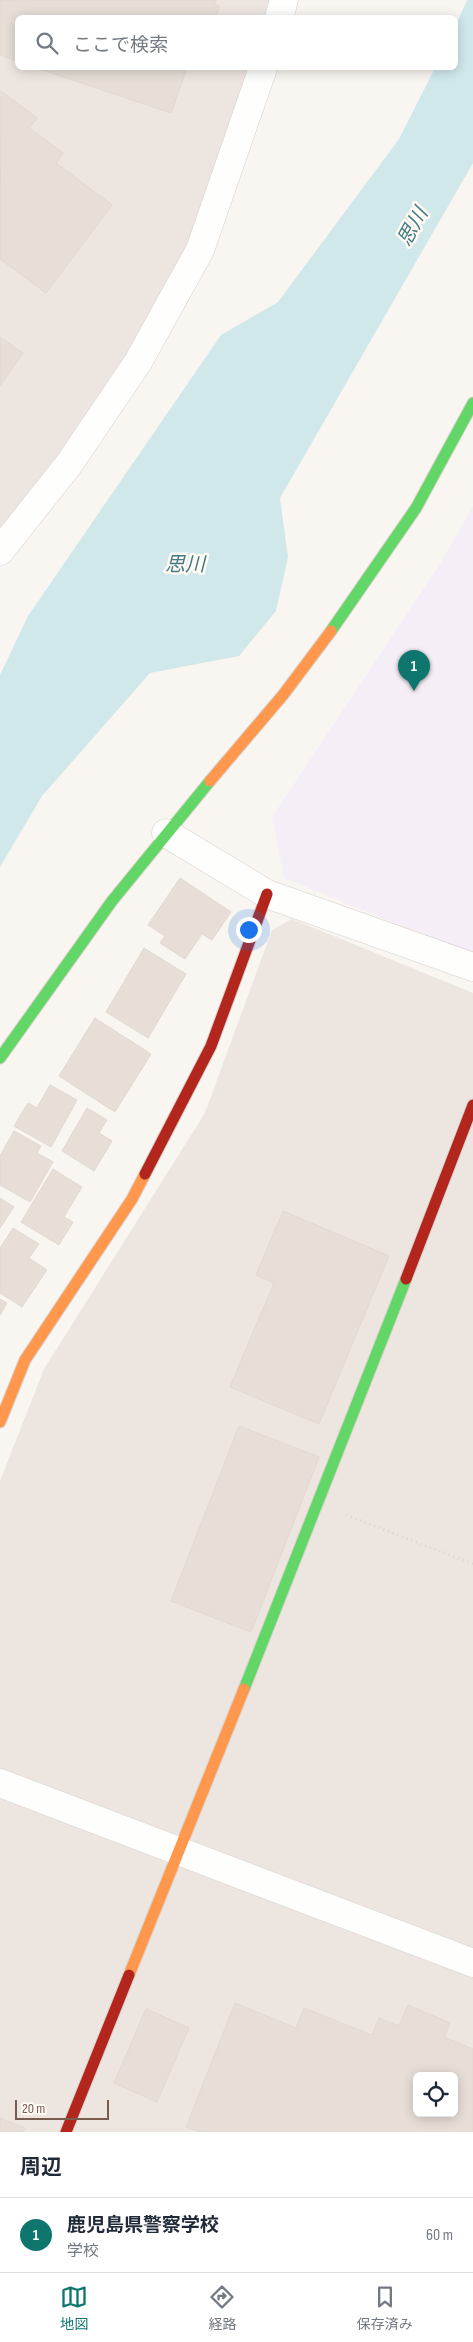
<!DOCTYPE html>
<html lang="ja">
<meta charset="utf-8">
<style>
body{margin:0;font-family:"Sofia Sans Condensed","Noto Sans JP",sans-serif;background:#f2f2f3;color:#1f2937}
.controls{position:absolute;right:15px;bottom:15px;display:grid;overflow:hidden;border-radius:8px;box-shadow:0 2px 12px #0003}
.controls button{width:45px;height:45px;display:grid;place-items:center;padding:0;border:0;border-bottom:1px solid #e0e1e3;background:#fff;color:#1f2937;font:25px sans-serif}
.scale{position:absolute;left:15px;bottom:12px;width:94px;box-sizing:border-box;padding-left:5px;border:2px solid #7a5c4d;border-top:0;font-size:14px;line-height:18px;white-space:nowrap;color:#7a5c4d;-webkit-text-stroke:4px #fffaf3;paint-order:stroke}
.you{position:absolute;left:248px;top:929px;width:18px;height:18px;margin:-12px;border:4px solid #fff;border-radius:50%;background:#1a73e8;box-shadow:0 0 0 8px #1a73e833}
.badge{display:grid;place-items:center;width:32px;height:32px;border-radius:50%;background:#0f766e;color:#fff;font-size:16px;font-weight:700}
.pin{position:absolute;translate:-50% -41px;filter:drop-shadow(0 1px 2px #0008)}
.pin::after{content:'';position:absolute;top:26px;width:18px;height:15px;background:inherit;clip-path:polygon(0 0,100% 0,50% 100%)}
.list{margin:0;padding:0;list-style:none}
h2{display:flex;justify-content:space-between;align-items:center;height:65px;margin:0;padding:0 20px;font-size:21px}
h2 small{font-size:16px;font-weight:400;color:#747a83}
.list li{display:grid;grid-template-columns:32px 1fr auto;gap:15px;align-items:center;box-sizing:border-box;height:75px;padding:0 20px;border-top:1px solid #e0e1e3}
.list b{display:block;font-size:19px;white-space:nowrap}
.list p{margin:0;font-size:16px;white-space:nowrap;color:#747a83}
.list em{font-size:16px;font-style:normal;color:#747a83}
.icon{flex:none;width:28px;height:28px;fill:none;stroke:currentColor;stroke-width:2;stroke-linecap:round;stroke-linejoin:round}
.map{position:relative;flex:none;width:473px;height:2132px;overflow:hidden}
.search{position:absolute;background:#fff;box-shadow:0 2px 12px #0003;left:15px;right:15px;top:15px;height:55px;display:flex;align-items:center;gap:12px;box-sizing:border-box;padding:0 18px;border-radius:8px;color:#747a83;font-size:19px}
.sheet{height:140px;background:#fff}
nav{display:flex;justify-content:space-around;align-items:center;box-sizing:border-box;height:70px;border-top:1px solid #e0e1e3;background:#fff;font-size:14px;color:#747a83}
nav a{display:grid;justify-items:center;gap:2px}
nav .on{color:#0f766e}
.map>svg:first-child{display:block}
.industrial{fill:#ede5e0;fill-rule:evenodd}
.education{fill:#f6eef6}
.water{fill:#d0e8ea}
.building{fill:#e6ded7;stroke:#e2d8d2;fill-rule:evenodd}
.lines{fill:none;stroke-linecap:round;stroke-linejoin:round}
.street-casing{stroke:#d7d1cb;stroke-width:29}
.fast-casing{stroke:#d9d2cb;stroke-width:13}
.slow-casing{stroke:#d9d2cb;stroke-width:13}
.jam-casing{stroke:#d9d2cb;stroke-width:13}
.path{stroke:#dcd5d0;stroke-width:3;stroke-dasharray:1 4;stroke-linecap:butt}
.street{stroke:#fefefd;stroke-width:28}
.fast{stroke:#63d668;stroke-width:11}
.slow{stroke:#ff974d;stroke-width:11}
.jam{stroke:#b3261e;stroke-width:11}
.labels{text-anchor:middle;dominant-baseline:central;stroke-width:5;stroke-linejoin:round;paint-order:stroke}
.water-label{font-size:20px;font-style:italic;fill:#437c86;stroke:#fffaf3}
</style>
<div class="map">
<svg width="473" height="2132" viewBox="0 0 473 2132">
<rect width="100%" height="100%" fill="#f9f5f0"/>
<path class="industrial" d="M0,0h284l-5,17 -261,1v50h245l-63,182 -200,301z
M292,919l181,74v1139h-473v-651l44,-112 161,-256 67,-183zM417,2076h37v37h-37z"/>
<path class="education" d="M473,506v449l-189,-77 -12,-61 168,-253z"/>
<path class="water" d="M467,0h6v163l-193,335 8,59 -12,54 -37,45 -89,17 -108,123 -42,71v-192l28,-59 193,-281 57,-33 121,-163 36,-71h21v-43z"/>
<path class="building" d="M0,0h216l-2,4 5,2 -3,12h-198v43l-18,-6z
M37,68h150l-16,45z
M1,91l36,27 -8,10 34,25 -7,10 56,42 -66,88 -46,-34z
M0,337l23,16 -23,33z
M180,878l51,34 -19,28 -10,-6 -17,25 -25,-16 5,-7 -17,-11z
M144,948l42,26 -38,64 -42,-26z
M95,1018l56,36 -36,58 -56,-36z
M50,1085l27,15 -26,47 -37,-21 14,-23 9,5z
M87,1108l20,12 -8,13 13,8 -18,30 -32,-20z
M14,1131l27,15 -4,7 16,9 -23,40 -30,-17v-29z
M53,1169l29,18 -18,30 9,5 -14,23 -38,-23z
M0,1198l14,9 -14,21z
M283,1211l106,45 -70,168 -89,-37 44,-104 -18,-8z
M13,1228l26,16 -10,14 18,12 -25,37 -22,-14v-45z
M0,1299l7,4 -7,12z
M239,1426l80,31 -68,175 -80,-31z
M235,2003l61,25 8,-20 68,27 7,-17 20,8 9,-21 42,18 -6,14 29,12v83h-273l-14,-5zM417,2076h37v37h-37z
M146,2009l43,19 -32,74 -43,-19z
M0,2118l25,10 -2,4h-23z"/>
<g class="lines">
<g class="street-casing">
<path id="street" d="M279,18l5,-18
M0,551l69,-87 69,-102 62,-112 63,-182
M166,833l101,61 206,73
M0,1783l473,180"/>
</g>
<g class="fast-casing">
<path id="fast" d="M331,631l85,-123 57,-105
M0,1058l112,-157 98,-120
M244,1689l162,-410"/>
</g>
<g class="slow-casing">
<path id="slow" d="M210,781l73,-86 48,-64
M0,1422l25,-62 107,-161 13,-25
M129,1975l115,-286"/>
</g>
<g class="jam-casing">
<path id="jam" d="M145,1174l66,-128 56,-152
M406,1279l67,-174
M66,2132l63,-157"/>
</g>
<path class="path" d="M346,1515l127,49"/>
<use href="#street" class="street"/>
<use href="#fast" class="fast"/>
<use href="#slow" class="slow"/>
<use href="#jam" class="jam"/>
</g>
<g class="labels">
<g class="water-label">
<text transform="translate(413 227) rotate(-61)">思川</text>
<text x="185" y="565">思川</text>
</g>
</g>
</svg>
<div class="controls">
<button><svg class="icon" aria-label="locate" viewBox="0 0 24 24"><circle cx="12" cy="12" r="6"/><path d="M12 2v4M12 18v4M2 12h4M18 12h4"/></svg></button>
</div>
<div class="scale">20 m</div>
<div class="you"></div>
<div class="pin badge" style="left:414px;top:691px">1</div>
<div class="search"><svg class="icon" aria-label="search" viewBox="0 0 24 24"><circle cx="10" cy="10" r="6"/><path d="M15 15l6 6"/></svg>ここで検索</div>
</div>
<section class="sheet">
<h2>周辺<small></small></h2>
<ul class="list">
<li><span class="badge">1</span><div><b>鹿児島県警察学校</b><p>学校</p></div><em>60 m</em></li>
</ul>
</section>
<nav>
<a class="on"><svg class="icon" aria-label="map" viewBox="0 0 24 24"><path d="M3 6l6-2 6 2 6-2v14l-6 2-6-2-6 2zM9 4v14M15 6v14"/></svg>地図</a>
<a><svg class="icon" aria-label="directions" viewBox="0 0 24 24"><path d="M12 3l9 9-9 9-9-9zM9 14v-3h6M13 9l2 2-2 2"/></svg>経路</a>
<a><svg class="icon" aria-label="saved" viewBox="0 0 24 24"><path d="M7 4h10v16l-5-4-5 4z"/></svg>保存済み</a>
</nav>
